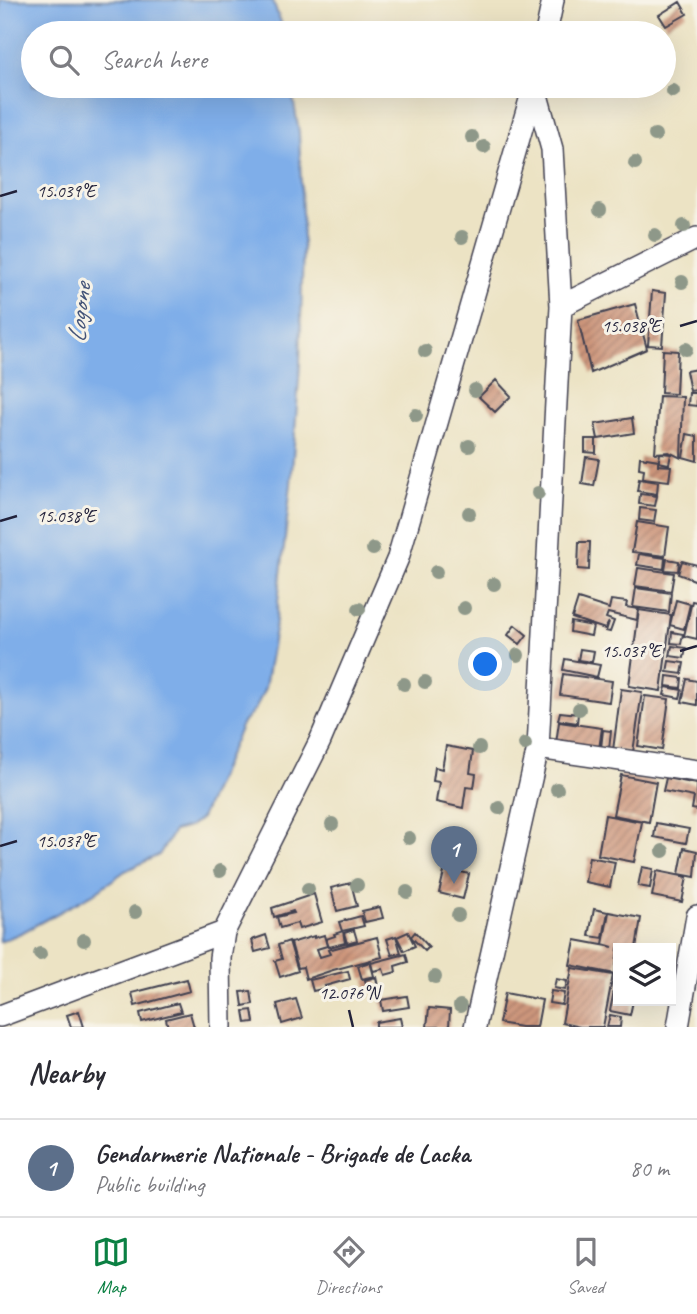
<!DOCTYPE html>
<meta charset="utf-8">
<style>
body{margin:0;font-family:Caveat,sans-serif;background:#f7f7f7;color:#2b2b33}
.controls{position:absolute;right:21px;bottom:21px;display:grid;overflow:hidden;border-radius:0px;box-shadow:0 7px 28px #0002}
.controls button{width:63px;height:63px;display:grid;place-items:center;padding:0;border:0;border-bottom:2px solid #e1e1e2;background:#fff;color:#2b2b33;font:35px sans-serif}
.you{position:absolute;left:486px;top:665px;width:24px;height:24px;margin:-18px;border:5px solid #fff;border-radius:50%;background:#1a73e8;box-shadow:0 0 0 10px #1a73e833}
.badge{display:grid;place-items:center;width:46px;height:46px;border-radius:50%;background:#0b8043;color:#fff;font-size:23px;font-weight:700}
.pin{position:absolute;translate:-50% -58px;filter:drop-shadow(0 2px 4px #0008)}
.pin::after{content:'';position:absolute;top:37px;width:24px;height:21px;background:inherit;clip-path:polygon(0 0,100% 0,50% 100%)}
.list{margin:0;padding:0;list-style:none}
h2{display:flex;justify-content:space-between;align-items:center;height:91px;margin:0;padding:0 28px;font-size:30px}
h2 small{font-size:23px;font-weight:400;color:#7c7c81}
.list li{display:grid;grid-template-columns:46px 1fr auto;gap:21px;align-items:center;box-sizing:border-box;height:98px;padding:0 28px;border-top:2px solid #e1e1e2}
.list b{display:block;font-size:26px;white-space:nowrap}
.list p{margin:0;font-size:23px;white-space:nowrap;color:#7c7c81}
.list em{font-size:23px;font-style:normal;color:#7c7c81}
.icon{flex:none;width:38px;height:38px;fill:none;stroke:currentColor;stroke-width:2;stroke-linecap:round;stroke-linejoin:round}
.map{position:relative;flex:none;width:697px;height:1027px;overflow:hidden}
.search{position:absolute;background:#fff;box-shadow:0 7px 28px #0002;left:21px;right:21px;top:21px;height:77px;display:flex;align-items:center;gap:18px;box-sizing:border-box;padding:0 24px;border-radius:38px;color:#7c7c81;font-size:26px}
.sheet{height:189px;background:#fff}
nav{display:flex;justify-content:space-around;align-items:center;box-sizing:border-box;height:98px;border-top:2px solid #e1e1e2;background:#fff;font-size:19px;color:#7c7c81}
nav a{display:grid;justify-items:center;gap:4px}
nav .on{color:#0b8043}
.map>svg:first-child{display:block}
.water{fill:#7faee9;stroke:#506892;stroke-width:2}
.building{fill:url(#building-hatch)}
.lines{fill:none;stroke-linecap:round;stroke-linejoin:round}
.street-casing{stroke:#403f50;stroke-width:24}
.street{stroke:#fff;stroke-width:21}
.tree{fill:#8e9889}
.ticks{fill:none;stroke:#22223b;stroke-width:2.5}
.labels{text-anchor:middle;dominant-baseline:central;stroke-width:6;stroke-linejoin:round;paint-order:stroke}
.water-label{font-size:26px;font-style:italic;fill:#435378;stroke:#f7f3e8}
.ticks-label{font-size:18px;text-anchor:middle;fill:#22223b;stroke:#f7f3e8;stroke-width:6;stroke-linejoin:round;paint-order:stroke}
</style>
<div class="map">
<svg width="697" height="1027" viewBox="0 0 697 1027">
<defs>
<pattern id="building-hatch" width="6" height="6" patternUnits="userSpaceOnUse" patternTransform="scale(1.75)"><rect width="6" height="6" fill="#cd967c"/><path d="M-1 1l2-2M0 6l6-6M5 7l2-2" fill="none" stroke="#a67a67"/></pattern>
</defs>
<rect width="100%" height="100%" fill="#f7f3e8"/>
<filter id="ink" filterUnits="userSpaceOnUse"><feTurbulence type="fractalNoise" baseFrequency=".0143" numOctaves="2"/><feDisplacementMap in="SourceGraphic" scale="14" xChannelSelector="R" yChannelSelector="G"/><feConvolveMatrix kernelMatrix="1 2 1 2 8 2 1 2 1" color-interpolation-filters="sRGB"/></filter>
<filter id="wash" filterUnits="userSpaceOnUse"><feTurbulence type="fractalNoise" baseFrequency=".00686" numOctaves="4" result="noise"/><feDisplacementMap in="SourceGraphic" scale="28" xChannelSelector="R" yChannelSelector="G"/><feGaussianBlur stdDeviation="1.57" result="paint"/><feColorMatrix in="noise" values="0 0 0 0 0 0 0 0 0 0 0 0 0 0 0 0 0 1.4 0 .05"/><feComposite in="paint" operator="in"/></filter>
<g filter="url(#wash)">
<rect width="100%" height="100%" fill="#ece3c4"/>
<path class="water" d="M0,0h272l9,22 1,11h-249v53h258l8,46 4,109 -3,125 -9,118 -16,145 -10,59 -9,20 -14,16 -41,94 -12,9 -15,4 -15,24 -34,16 -32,23 -70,38 -23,10z"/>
<g id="blocks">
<path class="building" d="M680,2l7,12 -21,12 -7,-11z
M652,291l14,2 -4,53 -14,-1z
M635,304l12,45 -56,24 -13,-53z
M663,350l15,1 -2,43 -15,-1z
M697,369v21l-7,1 -4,-20z
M496,380l15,16 -16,16 -16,-15z
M689,393h8v13l-9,-1z
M659,396l24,1 -2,61 -12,-6 -14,1z
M632,418l2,15 -36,6 -3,-15z
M687,434l10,2v25l-14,-4z
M585,439h11v14l-11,-1z
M660,453l11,1 -2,10 -11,-2v3l13,1 -2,15 -26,-3 1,-9 -5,-1 1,-11 19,3z
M586,457l13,2 -5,27 -12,-2z
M639,479l19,3 -1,12 -20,-3z
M640,494l17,2 -2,10 -16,-2z
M640,508l16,2 -2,12 -15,-2z
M637,522l32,5 -4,29 -33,-4z
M579,542h11l-1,28 -11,-1z
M639,554l26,4 -1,11 -27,-4z
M667,559l12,2 -1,10 -13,-1z
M682,561l15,4v16l-19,-7z
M638,568l36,5 -3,18 -36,-5z
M636,588l35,5 -2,19 -36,-5z
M578,599l31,10 2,-9 16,2 -1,5 12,2 -1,11 -29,-7 -2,5 8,3 -4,11 -4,-1 3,-9 -4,7 -33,-11z
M676,600l14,4 -6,25 -14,-4z
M692,601l5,1v37l-13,-3z
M639,610l32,5 -10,76 -32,-5z
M571,622l22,4 -2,10 -21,-4z
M515,625l12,10 -7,9 -12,-9z
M672,632l11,2 -2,10 -10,-1z
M672,646l14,2 -2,10 -14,-2z
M580,649l14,2 -2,11 -14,-2z
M565,659l35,6 -3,12 -34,-7z
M669,661l15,2 -2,11 -15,-2z
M563,674l49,7 -3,21 -49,-7z
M667,676l15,2 -1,10 -15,-2z
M687,679l10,2v24l-15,-3z
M666,687l16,3 -2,8 -16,-3z
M621,689l21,3 -9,60 -20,-2z
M645,696l24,3 -7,51 -24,-4z
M560,712l18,2 -1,9 -19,-3z
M559,722l43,6 -3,21 -43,-6z
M603,730l8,1 -2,18 -8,-1z
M446,746l27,5 -3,22 6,1 -2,14 -8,-1 -3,21 -27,-6 3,-20 -6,-1 2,-14 7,2z
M621,775l35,7 -7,40 -36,-7z
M666,778l31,6v26l-5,-1 2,-12 -31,-6z
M605,815l37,7 -8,40 -36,-7z
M656,823l33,6 -3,14 -32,-6z
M684,848l13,3 -2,26 -16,-3z
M455,852l12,1 -1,14 -13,-1z
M589,857l26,5 -5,25 -25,-5z
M642,867l11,2 -3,19 -12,-2z
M445,868l24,6 -6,25 -24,-6z
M657,871l30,6 -5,25 -30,-6z
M351,883l6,23 -20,5 -6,-23z
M314,894l8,28 -23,7 -2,-6 -17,5 -3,-11 17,-4 -1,-2 -19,6 -2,-9z
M380,907l3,11 -18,4 -3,-11z
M594,909l14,3 -5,26 -14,-2z
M609,912l32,6 -5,30h-18l-3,26 -45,-9 5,-25 38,7 -10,-3z
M361,916l3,10 -22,5 -3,-9z
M354,930l3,10 -10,3 -3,-10z
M343,931l2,12 -16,4 -3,-8 9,-3 -1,-2z
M408,932l7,14 -11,5 -7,-14z
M415,932l14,15 -4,4 -14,-14z
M266,935l4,13 -15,4 -3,-12z
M324,935l3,11 -10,3 3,8 10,-3 -2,-4 49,-13 5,20 -49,13 -27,9 -3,-12 -5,1 -7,-25 23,-7v2z
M396,936l5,17 -9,2 -5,-16z
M289,941l9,30 -18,6 -5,-16 7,-2 -4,-14z
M406,954l2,8 -13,4 1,6 -11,3 -2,-6 -10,2 -2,-8z
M370,962l4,14 -12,3 -4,-13z
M572,968l41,7 -10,52h-23l-18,-4z
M348,971l2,8 -25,7 1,2 -13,3 -3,-11z
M617,975h1v26h15l-3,14 -20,-4z
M376,977l2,10 -11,2 -2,-9z
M187,979l3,12 -55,15 -3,-13z
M556,979l11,2 -2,9 -11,-2z
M251,991l2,13 -10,2 -2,-14z
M551,991l13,2 -2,12 -13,-2z
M505,993l37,7 -5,27h-16l-22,-4z
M407,996l2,11 -26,4 -2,-11z
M296,999l6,19 -20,6 -5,-20z
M178,1003l3,9 -39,10 -2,-9z
M429,1008l21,2 -1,17h-22z
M252,1010l2,12 -8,1 -2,-12z
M79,1011l5,16h-13l-4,-12z
M190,1013l4,14h-26l-2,-8z
M610,1015l11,2 -1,10h-13z
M400,1018l2,9h-26v-5z"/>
</g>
</g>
<g filter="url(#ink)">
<use href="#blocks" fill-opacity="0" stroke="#403f50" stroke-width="2"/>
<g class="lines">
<g class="street-casing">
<path id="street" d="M546,33l7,-33
M561,306l136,-68
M538,748l159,23
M0,1016l224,-84 96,-191 78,-183 136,-472
M221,1027l-1,-69 4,-26
M475,1027l63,-279 23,-442 -9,-157 -17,-61
M678,1027l19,-111"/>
</g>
<use href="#street" class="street"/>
</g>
<g class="tree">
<circle cx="673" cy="91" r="7"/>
<circle cx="655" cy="135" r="7"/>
<circle cx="472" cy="137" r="7"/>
<circle cx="484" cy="147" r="7"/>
<circle cx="635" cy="163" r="7"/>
<circle cx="600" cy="210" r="7"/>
<circle cx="684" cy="226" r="7"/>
<circle cx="655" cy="235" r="7"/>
<circle cx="462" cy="237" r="7"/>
<circle cx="682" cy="282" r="7"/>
<circle cx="686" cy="349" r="7"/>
<circle cx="425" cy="351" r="7"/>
<circle cx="475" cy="390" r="7"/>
<circle cx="416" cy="415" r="7"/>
<circle cx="469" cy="446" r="7"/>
<circle cx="538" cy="493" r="7"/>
<circle cx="469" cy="513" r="7"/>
<circle cx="373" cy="549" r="7"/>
<circle cx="436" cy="572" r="7"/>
<circle cx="494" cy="584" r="7"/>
<circle cx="464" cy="608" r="7"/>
<circle cx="359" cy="609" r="7"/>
<circle cx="518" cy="655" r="7"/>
<circle cx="425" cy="682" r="7"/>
<circle cx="404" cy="684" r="7"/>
<circle cx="579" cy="709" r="7"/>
<circle cx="525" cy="744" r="7"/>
<circle cx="479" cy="748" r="7"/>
<circle cx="557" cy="789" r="7"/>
<circle cx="499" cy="808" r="7"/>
<circle cx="332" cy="824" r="7"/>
<circle cx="409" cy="838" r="7"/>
<circle cx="663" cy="851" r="7"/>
<circle cx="220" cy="871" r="7"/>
<circle cx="357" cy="885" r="7"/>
<circle cx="308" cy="889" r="7"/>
<circle cx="407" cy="892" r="7"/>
<circle cx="135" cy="912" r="7"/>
<circle cx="458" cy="915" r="7"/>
<circle cx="84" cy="940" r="7"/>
<circle cx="40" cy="954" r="7"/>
<circle cx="435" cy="977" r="7"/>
<circle cx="460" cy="1006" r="7"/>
</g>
</g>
<path class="ticks" d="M0,196l17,-5M680,326l17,-5M0,521l17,-5M680,651l17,-5M0,846l17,-5M349,1010l4,17"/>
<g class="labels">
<g class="water-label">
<text transform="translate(79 313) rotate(-84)">Logone</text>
</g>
</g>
<g class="ticks-label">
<text x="66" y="197">15.039°E</text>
<text x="631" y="332">15.038°E</text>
<text x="66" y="522">15.038°E</text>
<text x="631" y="657">15.037°E</text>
<text x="66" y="847">15.037°E</text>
<text x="349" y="999">12.076°N</text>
</g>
</svg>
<div class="controls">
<button><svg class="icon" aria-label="layers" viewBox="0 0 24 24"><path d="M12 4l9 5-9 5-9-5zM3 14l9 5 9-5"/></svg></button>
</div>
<div class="you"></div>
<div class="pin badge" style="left:454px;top:884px;background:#5c6f8a">1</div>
<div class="search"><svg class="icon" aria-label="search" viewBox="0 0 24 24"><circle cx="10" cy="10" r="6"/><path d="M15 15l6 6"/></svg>Search here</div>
</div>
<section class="sheet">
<h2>Nearby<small></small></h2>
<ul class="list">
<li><span class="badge" style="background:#5c6f8a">1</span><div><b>Gendarmerie Nationale - Brigade de Lacka</b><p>Public building</p></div><em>80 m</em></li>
</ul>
</section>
<nav>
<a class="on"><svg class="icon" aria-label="map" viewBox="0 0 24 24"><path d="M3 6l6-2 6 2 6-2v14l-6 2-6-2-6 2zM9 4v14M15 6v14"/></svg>Map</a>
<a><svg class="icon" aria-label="directions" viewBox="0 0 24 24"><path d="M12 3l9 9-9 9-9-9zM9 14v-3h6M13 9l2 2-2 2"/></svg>Directions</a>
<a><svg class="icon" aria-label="saved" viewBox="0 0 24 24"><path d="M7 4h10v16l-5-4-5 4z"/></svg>Saved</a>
</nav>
